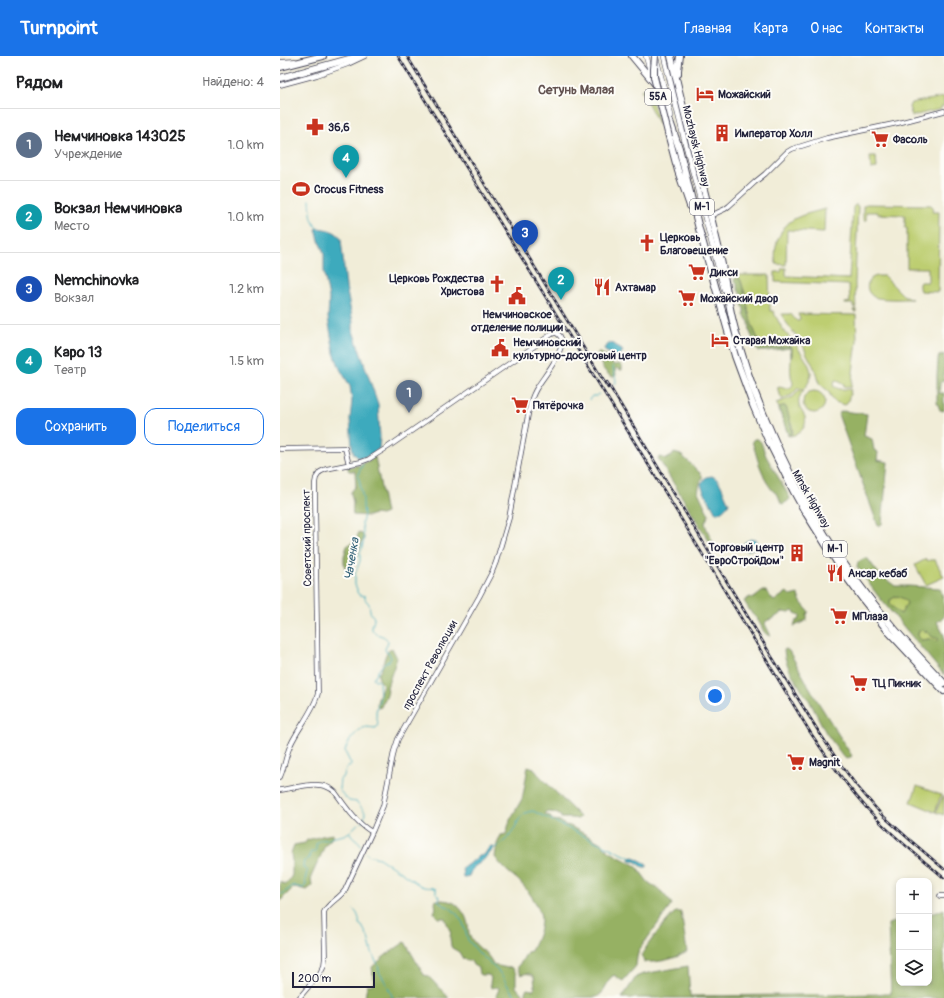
<!DOCTYPE html>
<html lang="ru">
<meta charset="utf-8">
<style>
body{margin:0;font-family:Pangolin,sans-serif;background:#f6f6f6;color:#202124}
.controls{position:absolute;right:12px;bottom:12px;display:grid;overflow:hidden;border-radius:8px;box-shadow:0 2px 6px #0003}
.controls button{width:36px;height:36px;display:grid;place-items:center;padding:0;border:0;border-bottom:1px solid #e0e0e0;background:#fff;color:#202124;font:20px sans-serif}
.scale{position:absolute;left:12px;bottom:10px;width:83px;box-sizing:border-box;padding-left:4px;border:2px solid #22223b;border-top:0;font-size:11px;line-height:14px;white-space:nowrap;color:#22223b;-webkit-text-stroke:3px #fdfcf7;paint-order:stroke}
.you{position:absolute;left:435px;top:640px;width:14px;height:14px;margin:-10px;border:3px solid #fff;border-radius:50%;background:#1a73e8;box-shadow:0 0 0 6px #1a73e833}
.badge{display:grid;place-items:center;width:26px;height:26px;border-radius:50%;background:#1a73e8;color:#fff;font-size:13px;font-weight:700}
.pin{position:absolute;translate:-50% -33px;filter:drop-shadow(0 1px 2px #0008)}
.pin::after{content:'';position:absolute;top:21px;width:14px;height:12px;background:inherit;clip-path:polygon(0 0,100% 0,50% 100%)}
.list{margin:0;padding:0;list-style:none}
h2{display:flex;justify-content:space-between;align-items:center;height:52px;margin:0;padding:0 16px;font-size:17px}
h2 small{font-size:13px;font-weight:400;color:#757577}
.list li{display:grid;grid-template-columns:26px 1fr auto;gap:12px;align-items:center;box-sizing:border-box;height:72px;padding:0 16px;border-top:1px solid #e0e0e0}
.list b{display:block;font-size:15px;white-space:nowrap}
.list p{margin:0;font-size:13px;white-space:nowrap;color:#757577}
.list em{font-size:13px;font-style:normal;color:#757577}
.actions{display:flex;gap:8px;padding:12px 16px}
.actions a{flex:1;padding:9px 0;border:1px solid #1a73e8;border-radius:12px;text-align:center;font-size:14px;color:#1a73e8}
.actions .main{background:#1a73e8;color:#fff}
.icon{flex:none;width:22px;height:22px;fill:none;stroke:currentColor;stroke-width:2;stroke-linecap:round;stroke-linejoin:round}
.map{position:relative;flex:none;width:664px;height:942px;overflow:hidden}
header{display:flex;align-items:center;gap:24px;box-sizing:border-box;height:56px;padding:0 20px;background:#1a73e8;color:#fff}
header strong{font-size:19px}
nav{display:flex;gap:22px;margin-inline-start:auto;font-size:14px}
main{display:flex}
aside{flex:1;background:#fff}
.map>svg:first-child{display:block}
.green{fill:#bdce71;stroke:#707856}
.forest{fill:#96b163;stroke:#5c6a4f;fill-rule:evenodd}
.water{fill:#3eaabd;stroke:#30667c}
.lines{fill:none;stroke-linecap:round;stroke-linejoin:round}
.stream{stroke:#3eaabd;stroke-width:1}
.minor-casing{stroke:#414053;stroke-width:5.5}
.major-casing{stroke:#414053;stroke-width:6}
.highway-casing{stroke:#414053;stroke-width:8}
.minor{stroke:#fff;stroke-width:4}
.major{stroke:#fff;stroke-width:5}
.highway{stroke:#fff;stroke-width:6}
.rail-casing{stroke:#22223b;stroke-width:2.5}
.rail{stroke:#fdfcf7;stroke-width:1;stroke-dasharray:3;stroke-linecap:butt}
.highway-bridge-casing{stroke:#414053;stroke-width:8;stroke-linecap:butt}
.highway-bridge{stroke:#fff;stroke-width:6}
.labels{text-anchor:middle;dominant-baseline:central;stroke-width:4;stroke-linejoin:round;paint-order:stroke}
.shield{fill:#fdfcf7;stroke:#646373;stroke-width:1}
.shield-label{font-size:10px;font-weight:bold;fill:#22223b}
.poi-label{font-size:11px;font-weight:bold;fill:#22223b;stroke:#fdfcf7;text-anchor:start}
.street-label{font-size:11px;fill:#22223b;stroke:#fdfcf7}
.water-label{font-size:12px;font-style:italic;fill:#2f5f76;stroke:#fdfcf7}
.quarter-label{font-size:13px;font-weight:bold;fill:#635351;stroke:#fdfcf7}
</style>
<header>
<strong>Turnpoint</strong>
<nav><a>Главная</a><a>Карта</a><a>О нас</a><a>Контакты</a></nav>
</header>
<main>
<aside>
<h2>Рядом<small>Найдено: 4</small></h2>
<ul class="list">
<li><span class="badge" style="background:#5c6f8a">1</span><div><b>Немчиновка 143025</b><p>Учреждение</p></div><em>1.0 km</em></li>
<li><span class="badge" style="background:#0f9aa8">2</span><div><b>Вокзал Немчиновка</b><p>Место</p></div><em>1.0 km</em></li>
<li><span class="badge" style="background:#1a4fb4">3</span><div><b>Nemchinovka</b><p>Вокзал</p></div><em>1.2 km</em></li>
<li><span class="badge" style="background:#0f9aa8">4</span><div><b>Каро 13</b><p>Театр</p></div><em>1.5 km</em></li>
</ul>
<div class="actions"><a class="main">Сохранить</a><a>Поделиться</a></div>
</aside>
<div class="map">
<svg width="664" height="942" viewBox="0 0 664 942">
<rect width="100%" height="100%" fill="#fdfcf7"/>
<filter id="ink" filterUnits="userSpaceOnUse"><feTurbulence type="fractalNoise" baseFrequency=".025" numOctaves="2"/><feDisplacementMap in="SourceGraphic" scale="8" xChannelSelector="R" yChannelSelector="G"/><feConvolveMatrix kernelMatrix="1 2 1 2 8 2 1 2 1" color-interpolation-filters="sRGB"/></filter>
<filter id="wash" filterUnits="userSpaceOnUse"><feTurbulence type="fractalNoise" baseFrequency=".012" numOctaves="4" result="noise"/><feDisplacementMap in="SourceGraphic" scale="16" xChannelSelector="R" yChannelSelector="G"/><feGaussianBlur stdDeviation="0.9" result="paint"/><feColorMatrix in="noise" values="0 0 0 0 0 0 0 0 0 0 0 0 0 0 0 0 0 1.4 0 .05"/><feComposite in="paint" operator="in"/></filter>
<g filter="url(#wash)">
<rect width="100%" height="100%" fill="#f1edd8"/>
<path class="green" d="M363,33h2l8,15 6,19v2l-18,-35z
M664,41v9l-3,1v2l-29,7 -3,-9 2,-4z
M590,100h6l1,12 -6,1z
M586,148l65,1 2,2 -1,5h7l-1,80 -18,-1c-1,-2 -2,-7 0,-9h8v-14h-21v-40h-2v-13l-27,-1 -1,-2h-11v8h-2l-1,-2v-12z
M575,149h2l1,2 -3,76 1,29 -3,-1v-1h2v-3h-2v-3h-8v-1l5,-1 -1,-17 -74,-3v-10h6l1,-4h4v8l63,3 4,-72z
M545,153l-1,23 -37,-2 -1,35 -10,-1c-3,-17 3,-36 18,-45 9,-5 21,-7 31,-10z
M458,219h31l1,36h3c3,6 6,11 9,17 7,9 29,34 29,45 0,6 -3,11 -7,16l-6,-1 -6,7 -10,4c-1,-4 -5,-7 -4,-12 4,0 6,2 10,1 2,0 4,-1 5,-4 0,-2 -2,-6 -2,-9 -1,-6 0,-12 0,-17l1,-2v-9l-3,-1 -18,2 -6,-1 -6,-5 -7,-17 -4,-15 -1,-11 -4,-11 -2,-7 -2,-3z
M597,220h7l19,19 9,4c-9,0 -31,1 -38,-2 -5,-3 -8,-8 -6,-14 1,-4 5,-6 9,-7z
M501,258h10c2,3 4,5 6,7h2l1,-2 -2,-5 58,1 1,26 -6,47 -7,-2v-2l-4,-1 -1,-2 -4,-1 -2,6 6,3h7l5,1 -3,11 -3,4 -10,-3 -2,-2 -5,-9 -9,-8 -2,-10h-1c-3,-10 -10,-18 -13,-28l-17,-23z
M519,334h5c-4,5 -6,9 -5,15 1,5 4,7 6,12 3,10 -7,19 -16,19l-2,-1 1,-1 3,1 2,-3 -1,-7 -2,-3 -4,-15 -1,-1 -5,1 -1,1 -3,-5 17,-6z
M523 346a11 11 0 1 1 22 0a11 11 0 1 1-22 0Z
M646,503l1,2 3,-1h5l9,17 -18,8 -11,-20z
M617,540l7,3 3,4 -6,11 -3,-2 -8,-8v-4z
M643,574l17,9 -4,2 -7,-2 -7,1 -4,-2v-4l1,-3z
M637,730l24,9 -6,17 -24,-10z
M663,740h1v19l-8,-3z"/>
<path class="forest" d="M455,222h4l2,3 2,7 4,11 1,11 4,15 7,17 6,5 6,1 20,-2 1,2v8l-1,2 -1,-10 -23,3h-9v-1l-4,-3 -2,-4 1,-4 -3,-7 -1,-10 -5,-7v-6l-3,-7v-7l-4,-7v-4l-3,-4z
M318,296l13,6 1,5 2,2 5,-1 3,2v4h-1l-5,-2 -1,1 1,6 -2,2c-7,-1 -14,-11 -14,-18l-2,-2z
M664,298v27h-2l-2,2 -1,10h5v18l-4,-1 -3,-8v-26l1,-17 1,-3z
M502,350h3l1,1c3,8 6,19 6,27l-1,1 -3,-1 -9,-24v-2z
M562,355l25,3 -3,22 8,3 2,11 4,2 -1,8 11,2 -6,62 -4,2 -40,-112z
M474,383h4l3,3 5,14 23,40 1,3 -2,2 -5,3 -2,-1 -3,-8 -6,-5 -6,-9 -7,-17 -7,-23z
M394,397l7,2 9,8 12,12v4l-2,4 -2,9 11,23 -4,7c1,8 6,15 9,23l-2,1 -54,-88 3,-1 5,2 6,-3z
M95,401l11,56 -5,2 -7,-1 -5,2 -16,-1c-1,-4 0,-8 0,-13 -1,-4 -2,-7 -2,-10l5,-6 -1,-14 -1,-1h-5l-1,-1v-3l13,-2 5,-3z
M78,476l4,2c1,1 2,2 2,3 0,3 -2,4 -3,6 -4,9 -4,21 -13,27l-3,-2 -1,-6v-6l3,-10 10,-7z
M585,502l3,1 11,15 16,12h13l32,2 4,13v16l-7,5 7,13v40l-66,-79 -21,-29 1,-5zM617,540l7,3 3,4 -6,11 -3,-2 -8,-8v-4zM643,574l7,4 2,3 7,2 -3,2 -7,-2 -7,1 -4,-2v-4l1,-3z
M483,535h3l7,9 1,1 13,-9 1,1 2,3 8,-2c1,8 7,12 11,18l-2,2v6l-12,6h-1l2,-5 3,-1 1,-3v-2l-5,-2 -2,-2 -4,2 -6,-1 -9,6 -8,3 -1,3 5,10v1h-3l-3,-3 -7,-14 -5,-4 -8,-13 6,-4 2,1h2z
M112,592l5,10 -10,29c3,8 -4,13 -6,20l-3,1c-3,-7 3,-16 5,-24 -3,-2 -5,-6 -5,-10 8,-8 3,-19 14,-26z
M506,593l3,2 26,46 37,59 -3,2 -3,1 -3,-3 -17,-23 -18,-35 -4,-3c-7,-15 -19,-27 -20,-45z
M248,710l6,2 3,5 43,44 -2,2 -6,-1h-11v-2c-6,-4 -10,-4 -16,-4l1,3 4,1 2,4 8,1 5,4 5,1 31,17 9,9 26,14 12,16 14,10 10,12 -33,46 -2,7 -1,9 -13,15 -7,-4 -1,-2 -4,2 -9,16 -5,4 -69,1 -3,-1v-5l2,-3 6,1 2,-2 -1,-12c-5,-3 -8,-3 -13,-1l-4,-8 5,-6 5,-9 4,-1c5,-10 10,-21 10,-32 0,-13 -16,-32 -24,-40 -9,-7 -15,-12 -22,-22l2,-13 4,-9 5,-1 4,-14 12,-21 2,-9z
M53,778l-2,5 -6,6 -4,10 -10,22 1,9 -5,4 -13,-3 -11,11 -3,4v-21l4,3 4,-2 4,-7v-13l-1,-9 3,-8 11,-2 2,-3 15,-4z
M156,844c5,0 11,0 16,2 6,2 14,13 15,19 2,5 1,11 3,15 3,6 7,10 12,14 5,3 9,10 12,15l14,3 3,-1 5,6v14l7,8v3l-11,-1 -3,1h-12l-1,-2 3,-7 -1,-2 -7,1 -1,-5 1,-5 -2,-3h-8l-2,-1 -1,-6 -5,-3 -2,-4 -8,-2 -4,-7 -7,-4 -1,-2 -1,-8 1,-8 -3,-4 -3,-8h-6l-2,-1 -3,-5c3,-4 1,-6 1,-10z
M664,853v89h-322l14,-21 7,-3 45,-8 2,30 201,-2 -3,-70 11,-3v62h30v-69l8,-2z
M395,856h6l6,40c-12,7 -29,11 -43,10l-2,-8c9,-15 21,-29 33,-42z
M125,886l19,33 4,1 21,22h-84l2,-13 7,-1 -2,-17 14,-12z"/>
<path class="water" d="M38,172c8,1 20,3 23,11l5,48 7,35v9l25,73 2,34 -1,11 -13,8 -4,1h-4l-4,-4 -2,-7 -2,-28 2,-18 -2,-15 -10,-17 -6,-16 -6,-35 1,-20 -5,-25v-19l-2,-6 -2,-4 -4,-15z
M330,287l4,1 9,7 -4,5h-4l-10,-5 -1,-3z
M432,420c10,4 11,18 17,27 -3,5 -7,9 -13,10 -4,-9 -14,-22 -15,-29l3,-3v-2l2,-2z
M471,483l5,1 2,5 -2,2 -9,4 -4,-7 2,-2z
M212,790l2,2c-1,2 -11,13 -13,14 -8,6 -8,4 -12,14l-4,1h-2l-1,-10h2c5,-4 10,-6 14,-11 11,0 6,-7 14,-10z
M354,801l13,7v3h-4l-7,-5 -7,-3 1,-1z"/>
<g class="lines">
<path class="stream" d="M30,144c1,10 0,20 7,28
M333,310c0,7 5,13 2,19
M309,344l3,-4h4l3,-2
M82,766l2,-2 1,-8 -8,-10 -8,-1 -10,-11 1,-11 4,-3c1,-6 2,-9 7,-11v-1l-6,-12c1,-9 12,-23 21,-25 3,0 7,1 10,1 4,-5 0,-9 0,-15 0,-5 3,-11 4,-16 0,-5 -1,-11 -1,-16l-4,-1 -2,-2 11,-15 5,-2 2,-3 -2,-5 -3,-1 -1,-3 3,-7c-4,-8 -7,-5 -13,-9 -6,-4 -1,-9 -1,-15 -1,-3 -4,-4 -4,-8 -1,-2 0,-4 -1,-6l-4,-5v-3l-6,-1 -2,-3v-3l-2,-4v-11l5,-13v-7l4,-14 -2,-17 2,-9 -1,-7v-8l-5,-25 5,-10
M70,777c4,7 8,6 11,12
M214,792c7,-4 15,-10 19,-17 6,-10 7,-19 20,-20l57,28 20,9 23,11
M86,797l4,3 9,2 42,28c7,3 9,0 15,3v4l3,4 -1,3 5,5 6,2 7,6 7,10 5,17 10,12 22,21 11,18 7,7
M0,839l9,-6 3,-3 2,-1v1l9,2 3,-3 -1,-5 2,-9 -2,-3 -2,-1 1,-6 6,-3 -1,-2 2,-4h3l2,-3v-5c3,-4 6,-5 11,-4 6,-4 13,-3 19,-6 6,-2 8,-8 13,-11
M74,854c4,3 6,10 5,14l3,2 6,11 4,16 2,3 1,4 3,4 1,8 7,11 7,15"/>
</g>
</g>
<g filter="url(#ink)">
<g class="lines">
<g class="minor-casing">
<path id="minor" d="M0,6l15,-1
M0,29l37,-10 31,-11 17,-8
M430,160l15,-7 4,-3 26,-24 10,-8 22,-22 5,-3 35,-11 71,-15 46,-12
M0,393l65,-1 4,17
M0,721c5,-11 6,-23 11,-33 7,-15 24,-36 27,-51l-3,-196v-14l1,-5 4,-6 6,-3 35,-7 8,-3 19,-12 164,-113c4,-2 5,-1 8,2 8,12 -16,40 -22,50 -4,6 -6,11 -8,18l-21,114 -13,44 -4,10 -13,25 -81,142 -4,12 -11,55 -10,24 -28,60c-6,9 -17,13 -21,22l1,45 -1,8 -4,8 -21,25
M0,734c17,-2 41,-12 55,2 11,15 21,31 37,40
M660,840h4"/>
</g>
<g class="major-casing">
<path id="major" d="M366,0l7,24
M384,0l21,86 39,147
M376,2l15,58"/>
</g>
<g class="highway-casing">
<path id="highway" d="M352,0l24,29
M391,0c14,64 32,127 47,190 6,25 9,51 15,76 9,38 23,76 39,112 29,69 72,135 120,192 17,20 34,38 52,57
M0,11l43,-11
M398,18v-4l2,-14
M0,22l80,-22
M381,39l18,53 20,81 36,127 18,49 15,35 25,50 11,20 41,65 20,27 23,29 56,60
M389,81l9,34 12,35"/>
</g>
<use href="#minor" class="minor"/>
<use href="#major" class="major"/>
<use href="#highway" class="highway"/>
<g class="rail-casing">
<path id="rail" d="M118,0l256,418 156,258c20,30 40,59 65,85 21,22 46,41 69,61
M127,0l201,332
M327,326l165,275 45,72 19,29 20,27 25,29 29,26 34,29"/>
</g>
<use href="#rail" class="rail"/>
<g class="highway-bridge-casing">
<path id="highway-bridge" d="M375,0l-1,13v8l15,60"/>
</g>
<use href="#highway-bridge" class="highway-bridge"/>
</g>
</g>
<defs>
<g id="hotel-bare" transform="scale(1.38)"><path d="M-6-4.5h1.5V1H6V5H4.5V3h-9V5H-6ZM-4 0a1.8 1.8 0 1 1 3.6 0ZM.5 0V-2.5h3Q6-2.5 6 0Z" fill="#c8321e" stroke="#fdfcf7" stroke-width="2.5" paint-order="stroke"/></g>
<g id="pharmacy-bare" transform="scale(1.38)"><path d="M-2-6h4v4h4v4h-4v4h-4v-4h-4v-4h4Z" fill="#c8321e" stroke="#fdfcf7" stroke-width="2.5" paint-order="stroke"/></g>
<g id="building-bare" transform="scale(1.38)"><path d="M-4-6H4V6H1V3H-1V6H-4ZM-2.5-4.3h1.7v1.8h-1.7ZM.8-4.3h1.7v1.8H.8ZM-2.5-1h1.7V.8h-1.7ZM.8-1h1.7V.8H.8Z" fill="#c8321e" stroke="#fdfcf7" stroke-width="2.5" paint-order="stroke"/></g>
<g id="supermarket-bare" transform="scale(1.38)"><path d="M-6-5.5h2.5l.6 2H6L4.5 2H-2.5L-4.4-4H-6ZM-1.5 3.2a1.3 1.3 0 1 0 .1 0ZM3 3.2a1.3 1.3 0 1 0 .1 0Z" fill="#c8321e" stroke="#fdfcf7" stroke-width="2.5" paint-order="stroke"/></g>
<g id="stadium-bare" transform="scale(1.38)"><path d="M0-5a6.5 5 0 1 0 0 10a6.5 5 0 1 0 0-10ZM-3.5-1.8h7v3.6h-7Z" fill="#c8321e" stroke="#fdfcf7" stroke-width="2.5" paint-order="stroke"/></g>
<g id="church-bare" transform="scale(1.38)"><path d="M-1.2-6h2.4v3.5h3.3v2.4h-3.3V6h-2.4V-.1h-3.3v-2.4h3.3Z" fill="#c8321e" stroke="#fdfcf7" stroke-width="2.5" paint-order="stroke"/></g>
<g id="restaurant-bare" transform="scale(1.38)"><path d="M-5-6h1v4h1v-4h1v4h1v-4h1v5L-1.5 .5V6h-2V.5L-5-1ZM5-6V6H3V1.5H1.5Q1.5-4 5-6Z" fill="#c8321e" stroke="#fdfcf7" stroke-width="2.5" paint-order="stroke"/></g>
<g id="civic-bare" transform="scale(1.38)"><path d="M-.6-6.5H3V-4.5H.6V-3L4-1V1h2V6H-6V1h2V-1L-.6-3ZM-1.2 2.5V6h2.4V2.5Z" fill="#c8321e" stroke="#fdfcf7" stroke-width="2.5" paint-order="stroke"/></g>
</defs>
<g fill-rule="evenodd">
<use href="#hotel-bare" x="425" y="38"/>
<use href="#pharmacy-bare" x="35" y="71"/>
<use href="#building-bare" x="442" y="77"/>
<use href="#supermarket-bare" x="600" y="83"/>
<use href="#stadium-bare" x="21" y="133"/>
<use href="#church-bare" x="367" y="187"/>
<use href="#supermarket-bare" x="417" y="216"/>
<use href="#church-bare" x="217" y="228"/>
<use href="#restaurant-bare" x="322" y="231"/>
<use href="#civic-bare" x="237" y="240"/>
<use href="#supermarket-bare" x="407" y="242"/>
<use href="#hotel-bare" x="440" y="284"/>
<use href="#civic-bare" x="220" y="292"/>
<use href="#supermarket-bare" x="240" y="349"/>
<use href="#building-bare" x="517" y="497"/>
<use href="#restaurant-bare" x="555" y="517"/>
<use href="#supermarket-bare" x="559" y="560"/>
<use href="#supermarket-bare" x="579" y="627"/>
<use href="#supermarket-bare" x="516" y="706"/>
</g>
<g class="labels">
<g class="shield">
<rect x="365" y="33" width="26" height="16" rx="3"/>
<rect x="410" y="143" width="24" height="16" rx="3"/>
<rect x="543" y="485" width="24" height="16" rx="3"/>
</g>
<g class="shield-label">
<text x="378" y="41">55А</text>
<text x="422" y="151">М-1</text>
<text x="555" y="493">М-1</text>
</g>
<g class="poi-label">
<text x="438" y="38">Можайский</text>
<text x="48" y="71">36,6</text>
<text x="455" y="77">Император Холл</text>
<text x="613" y="83">Фасоль</text>
<text x="34" y="133">Crocus Fitness</text>
<text x="380" y="181">Церковь<tspan x="380" dy="13">Благовещение</tspan></text>
<text x="430" y="216">Дикси</text>
<text x="204" y="222" text-anchor="end">Церковь Рождества<tspan x="204" dy="13">Христова</tspan></text>
<text x="335" y="231">Ахтамар</text>
<text x="420" y="242">Можайский двор</text>
<text x="237" y="258" text-anchor="middle">Немчиновское<tspan x="237" dy="13">отделение полиции</tspan></text>
<text x="453" y="284">Старая Можайка</text>
<text x="233" y="286">Немчиновский<tspan x="233" dy="13">культурно-досуговый центр</tspan></text>
<text x="253" y="349">Пятёрочка</text>
<text x="504" y="491" text-anchor="end">Торговый центр<tspan x="504" dy="13">"ЕвроСтройДом"</tspan></text>
<text x="568" y="517">Ансар кебаб</text>
<text x="572" y="560">МПлаза</text>
<text x="592" y="627">ТЦ Пикник</text>
<text x="529" y="706">Magnit</text>
</g>
<g class="street-label">
<text transform="translate(416 90) rotate(76)">Mozhaysk Highway</text>
<text transform="translate(531 443) rotate(60)">Minsk Highway</text>
<text transform="translate(27 482) rotate(-91)">Советский проспект</text>
<text transform="translate(150 609) rotate(-61)">проспект Революции</text>
</g>
<g class="water-label">
<text transform="translate(72 503) rotate(-81)">Чаченка</text>
</g>
<g class="quarter-label">
<text x="296" y="34">Сетунь Малая</text>
</g>
</g>
</svg>
<div class="controls">
<button>+</button>
<button>−</button>
<button><svg class="icon" aria-label="layers" viewBox="0 0 24 24"><path d="M12 4l9 5-9 5-9-5zM3 14l9 5 9-5"/></svg></button>
</div>
<div class="scale">200 m</div>
<div class="you"></div>
<div class="pin badge" style="left:129px;top:357px;background:#5c6f8a">1</div>
<div class="pin badge" style="left:281px;top:244px;background:#0f9aa8">2</div>
<div class="pin badge" style="left:245px;top:197px;background:#1a4fb4">3</div>
<div class="pin badge" style="left:66px;top:122px;background:#0f9aa8">4</div>
</div>
</main>
